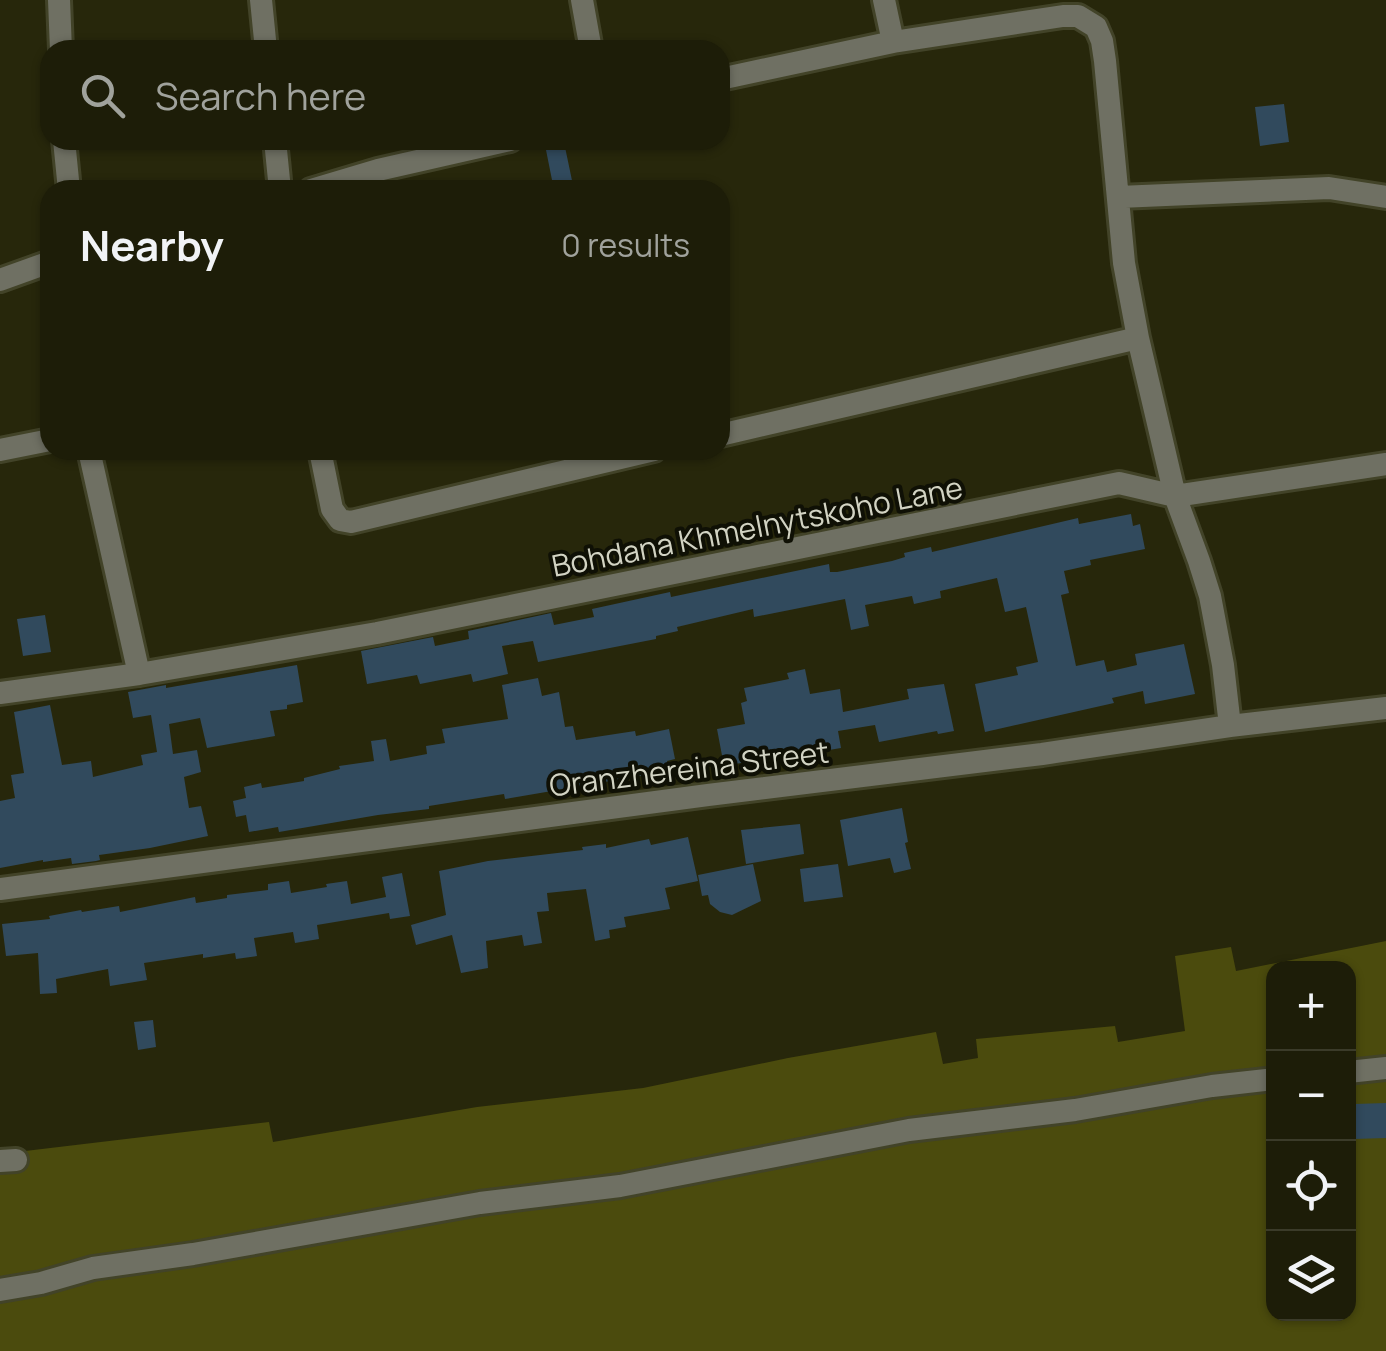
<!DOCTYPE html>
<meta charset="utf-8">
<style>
body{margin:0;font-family:Manrope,sans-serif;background:#2a2a16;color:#f1f3f6}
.controls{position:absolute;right:30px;bottom:30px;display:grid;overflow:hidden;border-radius:20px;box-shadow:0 2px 8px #0004}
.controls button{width:90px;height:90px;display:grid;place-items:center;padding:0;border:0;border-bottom:2px solid #3b3b29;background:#1d1d08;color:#f1f3f6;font:50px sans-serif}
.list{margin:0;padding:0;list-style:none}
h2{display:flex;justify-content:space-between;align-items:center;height:130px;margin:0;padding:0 40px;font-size:42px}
h2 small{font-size:32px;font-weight:400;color:#a0a29c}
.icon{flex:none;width:55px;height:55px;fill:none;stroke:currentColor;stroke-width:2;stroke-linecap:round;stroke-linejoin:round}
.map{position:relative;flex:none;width:1386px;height:1351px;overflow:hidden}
.search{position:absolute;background:#1d1d08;box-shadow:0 2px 8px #0004;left:40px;top:40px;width:690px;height:110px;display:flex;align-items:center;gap:25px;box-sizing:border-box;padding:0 35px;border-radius:30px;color:#a0a29c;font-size:38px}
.panel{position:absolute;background:#1d1d08;box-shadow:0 2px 8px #0004;left:40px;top:180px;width:690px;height:280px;border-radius:30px}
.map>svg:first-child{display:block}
.green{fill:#4b4b0d;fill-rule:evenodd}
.building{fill:#314a5d}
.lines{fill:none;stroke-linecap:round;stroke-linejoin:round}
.minor-casing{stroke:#424328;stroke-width:28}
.minor{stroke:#6f7063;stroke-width:22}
.labels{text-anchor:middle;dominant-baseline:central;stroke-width:8;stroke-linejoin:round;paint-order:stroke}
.street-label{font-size:30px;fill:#d2d3c3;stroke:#0f1005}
</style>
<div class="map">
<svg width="1386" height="1351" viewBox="0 0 1386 1351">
<rect width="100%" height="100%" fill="#27270b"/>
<path class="green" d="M1386,941v410h-1386v-197l269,-32 4,20 204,-35 166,-19 145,-30 148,-26 7,32 35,-6 -2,-19 139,-13 3,16 67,-11 -10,-75 56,-9 5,24zM1274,968h74v346h-74z"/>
<path class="building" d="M1284,104l5,38 -29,4 -5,-39z
M565,147l9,43h-20l-8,-40z
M1131,514l2,12 7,-2 5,25 -55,11 1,5 -27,6 5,22 -8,2 15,71 28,-6 3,12 30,-7 -2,-11 49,-10 11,50 -50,10 -2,-13 -31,7 2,5 -129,29 -10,-48 43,-9 -2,-8 22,-5 -12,-55 -21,5 -8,-34 -57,13 1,7 -27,6 -2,-8 -47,9 4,21 -18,4 -6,-31 -91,18 -1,-8 -76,18 1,4 -22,5v3l-118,23 -5,-21 -31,5 6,28 -35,8 -2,-8 -51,10 -3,-9 -50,9 -6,-33 72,-14 2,9 34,-7 -1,-8 83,-18 3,12 40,-8 -2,-8 78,-17 1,5 158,-33 1,8h7l55,-11 13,-4 -1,-4 27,-6 1,5 146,-34 1,6z
M45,615l6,37 -28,4 -6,-37z
M297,665l6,37 -16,3v4l-17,2 5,25 -68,12 -7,-30 -31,6 4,30 24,-4 4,22 -17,5 5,31 12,-2 7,30 -58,12 -51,7 1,5 -4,1 -24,3 -1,-6 -28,4v-2l-43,8v-67l15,-3 -4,-23 13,-2 -10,-61 36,-7 12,60 29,-4 2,16 50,-12 -2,-10 16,-3 -6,-37 -18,3 -5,-26 38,-7v3z
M805,669l5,25 30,-5 3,23 66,-13 -2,-10 37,-5 10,47 -16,3 -1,-3 -58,11 -4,-17 -37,6 3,17 -60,10 -1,-2 -56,10 -7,-37 28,-5 -4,-21 6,-2 -3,-13 45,-9 -2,-6z
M538,678l4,18 17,-4 6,35 8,-1 3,14 59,-9 1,5 33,-7 6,30 -8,2 2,10 -164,28 -1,-5 -75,12v3l-51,6 -99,17 -1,-5 -29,5 -3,-17 -10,2 -3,-16 13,-3 -2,-11 17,-4 1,5 42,-7v-3l36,-9 -1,-3 35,-5 -3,-20 15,-2 4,22 37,-7 -1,-8 19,-3 -3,-14 66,-10 -6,-34z
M902,808l6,34 -3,1 6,26 -17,4 -4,-15 -42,8 -8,-46z
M800,824l4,30 -58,10 -5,-34z
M688,837l10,44 -33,7 5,21 -46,8 2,10 -17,3 1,8 -15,3 -9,-52 -39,4 2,18 -12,1 5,31 -18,3 -2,-11 -36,6 2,27 -27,5 -9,-38 -36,10 -5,-20 35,-10 -7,-44 49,-10 95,-11 -1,-3 24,-3v4l43,-9 2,6z
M753,864l8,37 -29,14 -12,-3 -10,-8 -2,-9 -6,1 -4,-21z
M838,864l5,33 -39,5 -4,-33z
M402,873l8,43 -20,3 -1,-6 -72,12 2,14 -24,4 -2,-11 -39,6 3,18 -21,3 -1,-6 -32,5v-4l-59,9 3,17 -37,6 -2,-17 -52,10 1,14 -17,1 -2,-41 -32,3 -4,-32 48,-5 -1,-3 32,-6 1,2 37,-6 1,6 75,-15 1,6 31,-5v-3l41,-5v-6l21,-3 2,12 36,-6 -1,-3 21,-3 4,23 35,-7 -4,-20z
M153,1020l3,27 -18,3 -4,-28z
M1386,1103v35l-32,1v-35z"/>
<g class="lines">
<g class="minor-casing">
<path id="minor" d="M59,0l2,50
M261,0l5,50
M582,0l9,50
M884,0l9,42
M720,79l173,-37 170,-26h15l18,11 6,14 3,20 19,202 14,75 37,158 24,65 11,35 13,69 7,61
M64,140l5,50
M275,140l5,50
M311,190l67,-20 132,-30
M1119,197l210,-9 57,9
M0,280l50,-18
M720,435l418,-97
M0,450l50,-10
M89,450l50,224
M320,450l12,59 8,11 11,2 303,-72
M0,693l139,-19 238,-41 742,-150 56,13 211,-32
M0,889l708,-94 334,-41 188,-28 156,-18
M1348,1072l38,-4
M0,1161l16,-1
M0,1290l41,-7 52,-15 100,-14 287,-51 140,-17 289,-56 166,-20 137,-24 62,-7"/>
</g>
<use href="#minor" class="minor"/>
</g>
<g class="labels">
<g class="street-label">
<text transform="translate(757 526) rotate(-11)">Bohdana Khmelnytskoho Lane</text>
<text transform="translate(689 768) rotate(-7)">Oranzhereina Street</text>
</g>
</g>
</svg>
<div class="controls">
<button>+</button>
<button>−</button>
<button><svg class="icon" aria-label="locate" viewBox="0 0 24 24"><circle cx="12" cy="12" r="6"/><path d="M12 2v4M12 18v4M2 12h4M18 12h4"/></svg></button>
<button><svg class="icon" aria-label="layers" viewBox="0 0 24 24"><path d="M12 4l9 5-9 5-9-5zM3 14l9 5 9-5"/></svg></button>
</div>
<div class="search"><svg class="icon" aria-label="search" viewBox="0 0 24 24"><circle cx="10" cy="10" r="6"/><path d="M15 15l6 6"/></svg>Search here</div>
<section class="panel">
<h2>Nearby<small>0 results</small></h2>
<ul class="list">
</ul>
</section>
</div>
